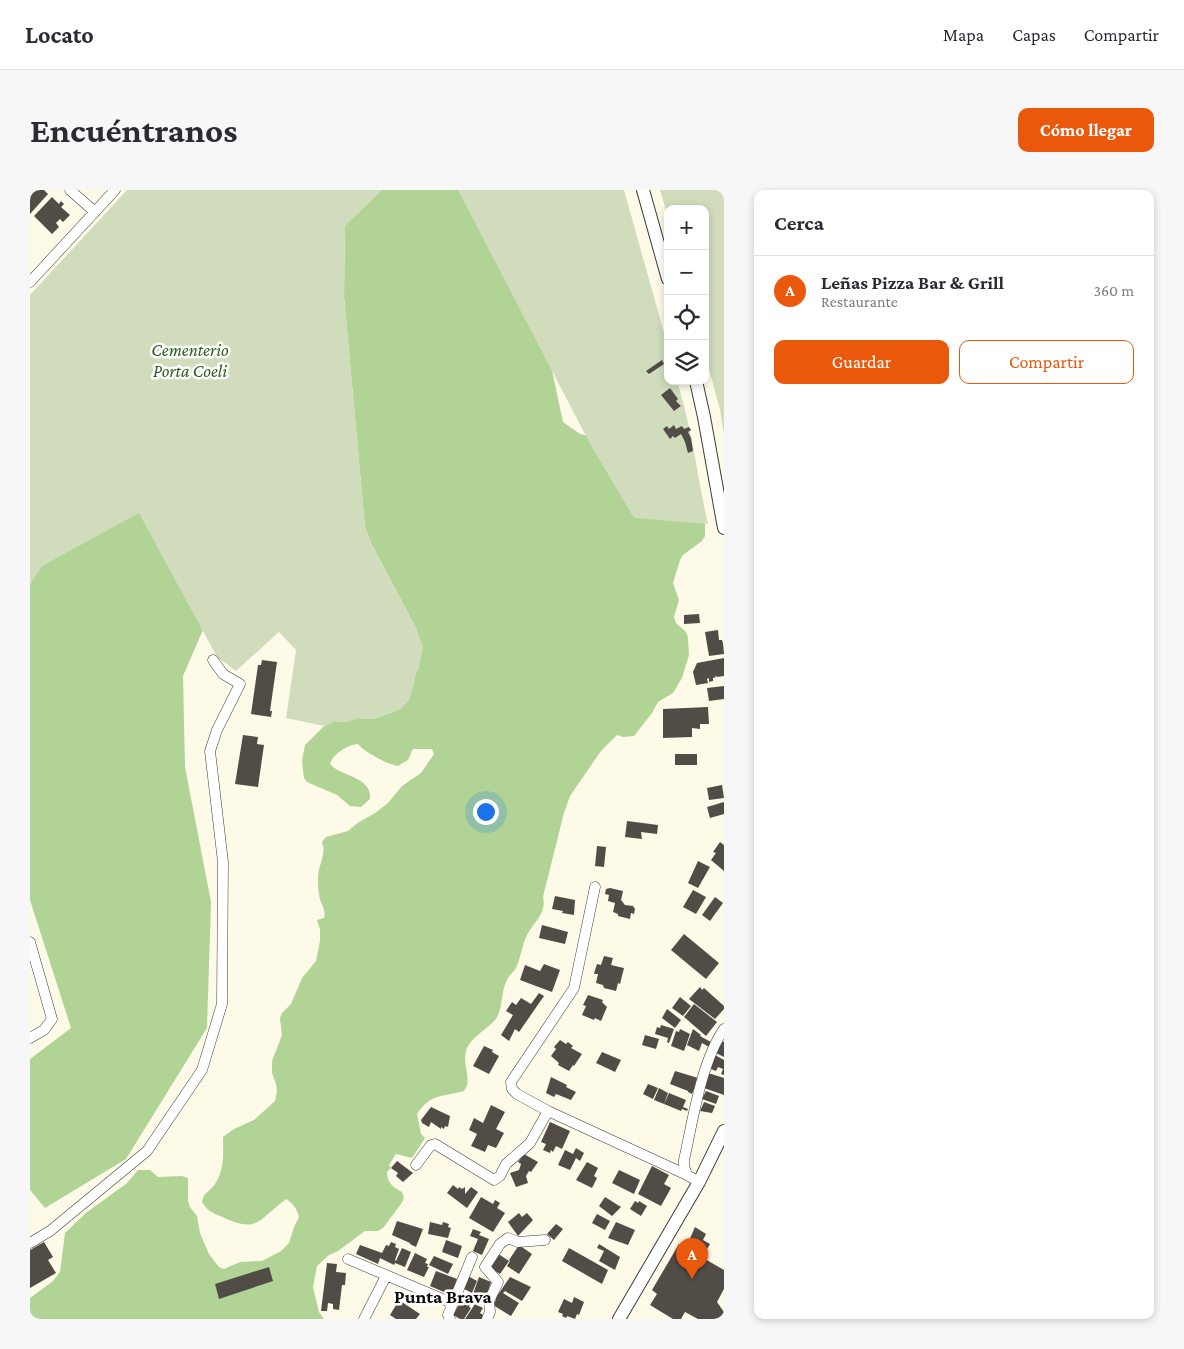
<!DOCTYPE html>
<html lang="es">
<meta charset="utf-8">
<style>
body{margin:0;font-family:"Crimson Pro",serif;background:#f7f7f7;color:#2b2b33}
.controls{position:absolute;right:15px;top:15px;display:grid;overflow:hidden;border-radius:10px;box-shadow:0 2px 8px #0003}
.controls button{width:45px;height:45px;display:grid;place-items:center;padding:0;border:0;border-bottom:1px solid #e1e1e2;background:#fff;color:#2b2b33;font:25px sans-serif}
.you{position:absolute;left:455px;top:621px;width:18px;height:18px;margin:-12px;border:4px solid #fff;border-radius:50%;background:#1a73e8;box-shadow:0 0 0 8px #1a73e833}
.badge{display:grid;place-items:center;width:32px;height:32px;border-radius:50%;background:#ea580c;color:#fff;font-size:16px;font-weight:700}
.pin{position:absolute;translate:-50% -41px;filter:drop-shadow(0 1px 2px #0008)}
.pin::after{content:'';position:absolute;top:26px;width:18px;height:15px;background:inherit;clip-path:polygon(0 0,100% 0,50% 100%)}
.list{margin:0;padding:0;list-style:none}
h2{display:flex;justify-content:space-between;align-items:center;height:65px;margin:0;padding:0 20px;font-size:21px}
h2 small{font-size:16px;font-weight:400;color:#7c7c81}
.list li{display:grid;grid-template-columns:32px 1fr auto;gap:15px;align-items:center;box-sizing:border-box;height:70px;padding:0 20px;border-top:1px solid #e1e1e2}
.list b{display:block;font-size:19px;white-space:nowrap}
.list p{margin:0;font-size:16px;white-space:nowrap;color:#7c7c81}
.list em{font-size:16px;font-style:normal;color:#7c7c81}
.actions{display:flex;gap:10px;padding:15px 20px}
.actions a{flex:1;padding:11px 0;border:1px solid #ea580c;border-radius:10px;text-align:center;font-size:18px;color:#ea580c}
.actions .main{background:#ea580c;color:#fff}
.icon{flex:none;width:28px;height:28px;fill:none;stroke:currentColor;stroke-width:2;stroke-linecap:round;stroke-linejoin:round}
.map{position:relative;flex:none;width:694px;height:1129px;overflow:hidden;border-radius:10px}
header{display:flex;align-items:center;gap:30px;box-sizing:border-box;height:70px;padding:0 25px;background:#fff;border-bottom:1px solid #e1e1e2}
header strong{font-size:24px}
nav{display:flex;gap:28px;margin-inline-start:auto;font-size:18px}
.intro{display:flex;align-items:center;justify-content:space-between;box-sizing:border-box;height:120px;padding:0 30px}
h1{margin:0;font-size:35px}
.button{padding:12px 22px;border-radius:10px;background:#ea580c;color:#fff;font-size:18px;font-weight:700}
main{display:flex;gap:30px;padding:0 30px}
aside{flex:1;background:#fff;border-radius:10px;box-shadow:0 2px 8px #0003}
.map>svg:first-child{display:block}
.forest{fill:#b1d496}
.cemetery{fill:#d1dcbd}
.building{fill:#524c47}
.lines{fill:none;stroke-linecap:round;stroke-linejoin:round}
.minor-casing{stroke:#3d3d3d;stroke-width:11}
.tertiary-casing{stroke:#3d3d3d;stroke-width:14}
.minor{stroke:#fff;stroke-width:10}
.tertiary{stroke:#fff;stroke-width:12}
.labels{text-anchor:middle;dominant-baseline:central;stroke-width:5;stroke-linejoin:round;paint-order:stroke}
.park-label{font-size:18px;font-style:italic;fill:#2b5c20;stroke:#fff}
.neighbourhood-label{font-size:19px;font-weight:bold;fill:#0a0a0a;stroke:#fff}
</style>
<header>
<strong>Locato</strong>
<nav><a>Mapa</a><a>Capas</a><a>Compartir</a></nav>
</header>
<div class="intro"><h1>Encuéntranos</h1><a class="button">Cómo llegar</a></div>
<main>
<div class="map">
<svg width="694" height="1129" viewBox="0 0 694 1129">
<rect width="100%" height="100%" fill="#fefae8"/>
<path class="forest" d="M327,0h120l63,124 23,108 17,12 18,4 107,85v13l-3,5 -19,14 -3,5 -7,23 6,17 -5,17 2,6 10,9 2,5 1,18 -7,23 -9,15 -15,9 -6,11 -18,23 -11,1 -6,-2 -16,16 -31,45 -6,17 -21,84c4,16 -9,25 -16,38 -5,10 -6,22 -11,33 -2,4 -7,7 -9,12 -7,12 -3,29 -12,40 -9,10 -25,18 -29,31 -4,15 7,29 -2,40 -21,6 -33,2 -47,23l4,20 4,4 -13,20 -16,-4 -7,11 2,3 -4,4c0,11 6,15 15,20l2,6 -3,6 -18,24 -5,3h-13l-27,20 -9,4 -12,11 -4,21 6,25 5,7h-294v-21l23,-17 7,-9 5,-39 22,-21 39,-28 12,-14h12l8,7 24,-1 6,2v23l2,6 7,9 3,17 9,21 10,13 5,2 16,-7 22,-1 19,-10 8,-8 5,-16 5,-10c-2,-8 -6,-14 -13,-18 -29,22 -28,35 -66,17 -8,-3 -13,-6 -18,-14 1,-10 9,-11 13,-18 10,-16 8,-30 8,-47l11,-8 20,-9 21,-19 2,-10 -1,-7 -4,-11v-12l10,-26 -2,-17 2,-5 9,-9 11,-26 14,-17 4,-20v-12l-3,-9 7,-2c2,-8 -2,-12 -4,-19 -2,-7 -2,-14 -2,-21 0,-13 9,-24 4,-36l4,-5 22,-6 8,-7 19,-11 13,-10 14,-17 19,-13 13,-19 -2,-5h-19l-5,11 -10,6c-9,-1 -34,-14 -40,-22 -11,1 -25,10 -28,20 11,13 42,12 40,35l-9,8 -11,-1 -13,-11 -30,-13 -3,-4 -2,-17 3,-16 19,-19 11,-5 11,1 11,-4 17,1 26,-10 8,-8 4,-11 4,-18 3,-5 -2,-37 -46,-87 -6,-16 -21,-230 1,-71z
M109,322l64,118 -20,46 2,91 26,135 -4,126 -81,131 -81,49 -15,-18v-131l41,-31 -41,-128v-316l11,-18z"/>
<path class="cemetery" d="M97,0h255l-37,36 -1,71 21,230 6,16 46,87 6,17 -4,20 -3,5 -4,18 -4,11 -8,8 -26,10 -17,-1 -11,4 -11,-1 -11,5 -38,-8 10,-68 -17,-18 -43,39 -19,-14 -78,-144 -97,53 -12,18v-289z
M428,0h166l44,157v34h9c15,47 20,95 31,143l-74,-6 -45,-76z
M630,0h64v244l-4,-24 -15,-56v-145h-37v8z"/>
<path class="building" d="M3,0h11l4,4 -18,20v-21z
M22,7l7,7 2,-3 3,3 -3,3 9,8 -7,7 -3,-3 -4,4 3,4 -7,7 -18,-18z
M632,170l2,4 -15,10 -3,-3z
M640,198l8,11 -2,2 5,5 -7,5 -13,-16z
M644,235l2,4 6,-3 2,3 5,-2 2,3 -3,2 3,6 2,13 -5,2 -3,-11 -4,-8 -6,4 -2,-2 -3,3 -7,-10 4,-3 2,3z
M669,424l1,9 -16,1v-9z
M688,440l1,10h3l1,3 1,11 -15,2 -4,-24z
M694,468v18l-7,1 -2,-2 1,2 -3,1v3l-4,1v-4l-2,1 1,4 -12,2 -3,-13 4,-9z
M232,470l15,2 -7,49h2l-1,6 -20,-3 7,-49h3z
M694,496v13l-15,2 -2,-13z
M678,517l1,17h-9v5l-8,-1v9l-29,1v-29z
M213,545l15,2 -1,7 7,1 -6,42 -23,-3z
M645,564h22v11h-22z
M692,595l2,13 -15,2 -2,-12z
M694,612v12l-14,4 -3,-11z
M597,631l31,4 -1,9 -16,-2 1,7 -17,-2z
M690,652l4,3v26l-13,-11 5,-7 -3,-1z
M567,656l9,1 -2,20 -9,-1z
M668,671l12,6 -12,21 -10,-5z
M580,698l13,3 -2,9 4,5 8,1 2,3 -1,5 -3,-1 -1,6 -12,-3v-2l-5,-2 2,-9 -7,-2 1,-6 -4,-1 1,-5z
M663,700l13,7 -10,17 -13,-7z
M525,706l20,4 -1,15 -12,-2 1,-2 -11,-2z
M685,707l8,6 -13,18 -8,-6z
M512,735l26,7 -3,12 -26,-6z
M654,744l35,29 -13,16 -35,-29z
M574,766l9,2 -2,7 13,3 -4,16 -2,-1 -2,8 -12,-3 -1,-3 -7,-2 2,-9h-4l1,-4 2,-6 4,1z
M514,774l16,6 -8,22 -32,-12 5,-15 15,6z
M670,797l2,3 2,-2 20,18v3l-9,10 -26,-20z
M509,803l5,3 -25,36 -4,-3 -6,12 -8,-6 12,-20 -7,-4 6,-9 4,3 5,-7 10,6z
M558,805l15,5 -1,2 5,5 -6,14 -6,-3 -1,2 -12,-5 4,-9 -3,-1z
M650,807l11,9 -8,10 -11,-8z
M664,814l23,18 -11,14 -22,-19z
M637,819l14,11 -6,8 -13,-10z
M631,835l13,4 -5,14 -2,-1 1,-4 -13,-4 2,-7 3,1z
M650,839l10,5 -6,17 -13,-5 5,-15 3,1z
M663,839l8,6 -1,1 11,6 -2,5 -7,-4 -3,8 -12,-6z
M615,845l14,4 -3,10 -14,-4z
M530,850l6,4 2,-2 5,4 -2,2 11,6 -8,12 -1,-1 -4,6 -11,-6 1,-2 -8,-7 5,-7 -2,-2z
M691,851l3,1v15l-8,-4z
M454,856l9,4 -1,2 7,4 -10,18 -16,-8z
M572,862l19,8 -6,12 -19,-9z
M685,865l9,5v15l-3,-1 2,-5 -5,-2 -2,4 -5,-2 1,-8z
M645,881l23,7 -6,16 -4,-2v-1l-18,-7z
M678,883l16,5v17l-20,-7z
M521,887l16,8 -1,2 10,5 -5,8 -15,-6 -2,3 -8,-4z
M618,894l10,4 -5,11 -10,-5z
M629,898l9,5 -4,11 -10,-4z
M676,901l13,5 -3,8 -14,-5z
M639,903l17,7 -3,7 5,2 -1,2 -5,-2 -1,2 -17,-7z
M674,912l11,4 -3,7 -12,-2z
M461,915l14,7 -9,17 8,4 -8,15 -8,-3 -3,7 -14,-6 6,-12 -8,-4 5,-12 9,5z
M401,917l19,9 -2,11 -3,-1 -1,3 -3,-2v2l-10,-7 -2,5 -7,-4 -1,-3z
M520,932l20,9 -8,18 -6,-3 -3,6 -2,-2 -1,3 -7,-3 3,-6 -5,-2z
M546,958l8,5 -4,8 -4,-3 -6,12 -12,-5 7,-15 8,4z
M494,964l14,8 -7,10 -2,-1 -3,5 2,7 -12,4 -6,-14 9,-3 2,-6 -3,-2z
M367,971l16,12 -10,9 -7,-6 2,-3 -7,-5z
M557,972l11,6 -4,8 3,2 -5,10 -16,-8z
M622,976l17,9 -5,9 7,4 -10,18 -23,-12z
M589,980l21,10 -6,14 -22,-11z
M423,995l5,4 1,-2 3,2 3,-2v7l6,-7 7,5 -11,16 -20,-15z
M451,1007l12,7 2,-4 5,3 -3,5 8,5 -12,19 -24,-14z
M575,1007l16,10 -9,9 -13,-10z
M605,1011l3,2 1,-2 8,5 -6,10 -11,-7z
M489,1023l3,4 5,-4 6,7 -15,16 -10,-14z
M567,1024l13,7 -5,9 -13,-7z
M367,1031l26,8 -7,18 -6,-3v-1l-18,-8z
M400,1032l12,3 1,-3 6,2 -1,3 3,1 -3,10 -20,-4z
M586,1032l19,8 -7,15 -20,-7z
M526,1034l7,5 -9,11 -7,-6z
M665,1037l11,7 -3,6 7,4 -7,12 -13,-7 2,-3 -4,-3z
M443,1039l8,3 -2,3 10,4 -7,16 -9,-4 5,-12 -8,-3z
M416,1050l16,6 -4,12 -16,-6z
M14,1052l9,15 -5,3 8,13 -26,15v-38z
M361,1052l5,2 -1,3 4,2 -4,11 1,1 6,-13 9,4 -6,15 -10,-4 -1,2 -14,-7 -2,6 -22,-10 4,-9 22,8 4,-8 3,1z
M569,1054l21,13 -5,13 -16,-9 5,-10 -7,-3z
M649,1054l45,26v19l-7,13 7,10v3l-8,4h-18l-13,-7 -4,7h-8l-23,-14 7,-11 -5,-4z
M489,1055l13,9 -13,20 -12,-8 3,-5 -1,-1z
M539,1058l39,22 -6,14 -40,-23z
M385,1063l12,6 -2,4 3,1 -1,3h2l-5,10 -17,-7z
M467,1063l12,8 -9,13 -11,-7z
M404,1066l19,8 -5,10 -19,-9z
M297,1073l10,1 -1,8 10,1 -1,12h-3l-3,25 -6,-1v-5l-5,-1 -1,8h-6z
M239,1077l4,14 -54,18 -4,-15z
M406,1081l21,8 -6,16 -21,-9z
M438,1086l9,5 -5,12 -10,-5z
M449,1087l12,5 -6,20 -10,-4 1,-3 -3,-1z
M480,1087l21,10 -9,14 -17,-10 -2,2 16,10 -8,13 -18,-11 3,-5 -1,-1z
M434,1106l8,5 -3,6 2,1 -7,11h-4l-7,-4z
M544,1107l10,5 -5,13 -2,-1 -2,5 -8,-3 -1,2 -4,-2 1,-2 -5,-2 6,-13 8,4z
M369,1110l21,14 -4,5h-20l-6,-4z
M445,1114l8,4 -3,5 6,4 -2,2h-19z"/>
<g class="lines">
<g class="minor-casing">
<path id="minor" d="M40,0l25,22
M0,92l85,-92
M565,697l-21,101 -63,94 1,7 5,5 31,17 139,64 12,7
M0,752l22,77 -8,11 -14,8
M386,975l15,-20 4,-1 59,36 6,-4 6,-12 24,-21 18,-32
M657,985l-3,-9v-6c9,-40 17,-98 40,-131
M0,1053l20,-12 97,-80 55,-81 20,-66 1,-142 -13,-111 7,-21 23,-46 -17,-10 -10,-14
M318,1069l104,44
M334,1129l22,-43
M420,1129l-2,-4 24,-58
M457,1129l3,-7 -1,-11 9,-19 -13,-15 15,-23 8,-6 10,4 27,-2"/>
</g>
<g class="tertiary-casing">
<path id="tertiary" d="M613,0l25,89
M666,191l8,36 20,111
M589,1129l80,-137 25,-51"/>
</g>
<use href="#minor" class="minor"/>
<use href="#tertiary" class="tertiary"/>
</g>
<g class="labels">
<g class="park-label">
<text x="160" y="160">Cementerio<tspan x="160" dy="21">Porta Coeli</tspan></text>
</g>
<g class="neighbourhood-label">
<text x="413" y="1106">Punta Brava</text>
</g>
</g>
</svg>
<div class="controls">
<button>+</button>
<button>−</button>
<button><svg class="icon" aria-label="locate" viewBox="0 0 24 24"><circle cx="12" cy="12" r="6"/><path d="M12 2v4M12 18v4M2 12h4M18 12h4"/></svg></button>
<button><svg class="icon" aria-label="layers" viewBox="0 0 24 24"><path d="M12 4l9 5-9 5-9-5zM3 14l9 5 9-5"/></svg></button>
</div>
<div class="you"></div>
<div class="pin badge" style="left:662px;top:1089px">A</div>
</div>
<aside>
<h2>Cerca<small></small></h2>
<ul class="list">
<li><span class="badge">A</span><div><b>Leñas Pizza Bar &amp; Grill</b><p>Restaurante</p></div><em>360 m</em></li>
</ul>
<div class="actions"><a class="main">Guardar</a><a>Compartir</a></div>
</aside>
</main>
